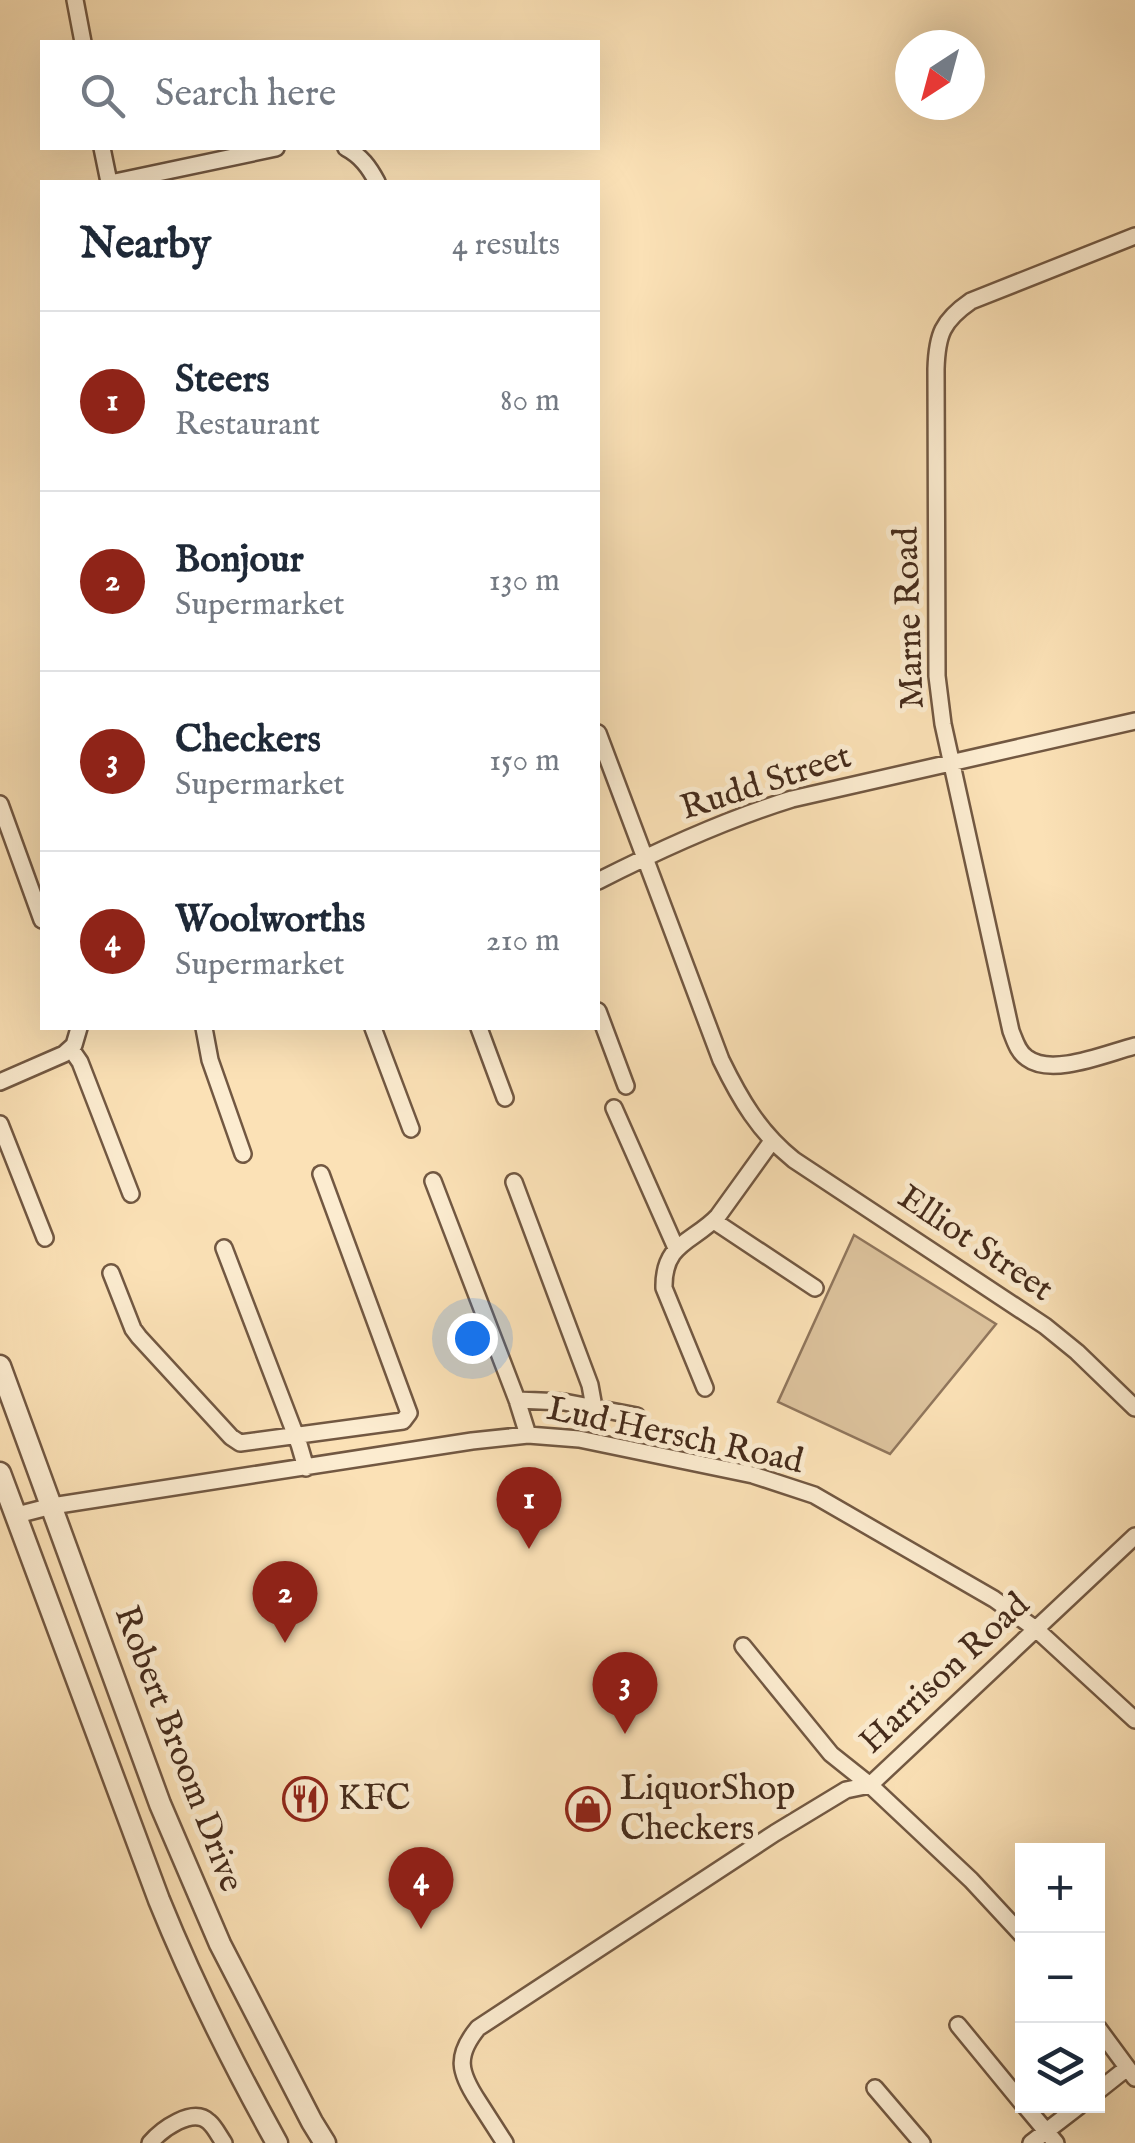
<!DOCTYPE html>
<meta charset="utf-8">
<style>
body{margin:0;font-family:"IM FELL English",serif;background:#f2f2f3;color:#1f2937}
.controls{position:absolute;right:30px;bottom:30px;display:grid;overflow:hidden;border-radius:0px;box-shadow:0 10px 40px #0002}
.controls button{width:90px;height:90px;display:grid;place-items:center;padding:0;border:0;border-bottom:2px solid #e0e1e3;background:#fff;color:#1f2937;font:50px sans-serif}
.compass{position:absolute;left:895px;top:30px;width:90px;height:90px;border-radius:50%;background:#fff;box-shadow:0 10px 40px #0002;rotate:216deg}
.you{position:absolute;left:472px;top:1338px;width:35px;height:35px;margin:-25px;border:8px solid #fff;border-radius:50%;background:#1a73e8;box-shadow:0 0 0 15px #1a73e833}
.badge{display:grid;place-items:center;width:65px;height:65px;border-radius:50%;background:#8f2418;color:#fff;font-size:32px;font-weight:700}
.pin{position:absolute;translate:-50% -82px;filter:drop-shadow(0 2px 5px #0008)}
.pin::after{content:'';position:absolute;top:52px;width:35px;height:30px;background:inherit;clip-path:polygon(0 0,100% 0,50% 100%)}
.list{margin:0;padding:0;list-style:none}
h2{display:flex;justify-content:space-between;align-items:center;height:130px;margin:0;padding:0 40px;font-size:42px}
h2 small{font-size:32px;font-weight:400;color:#747a83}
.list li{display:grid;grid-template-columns:65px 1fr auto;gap:30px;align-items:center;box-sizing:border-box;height:180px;padding:0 40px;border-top:2px solid #e0e1e3}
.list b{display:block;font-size:38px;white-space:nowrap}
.list p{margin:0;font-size:32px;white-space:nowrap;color:#747a83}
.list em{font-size:32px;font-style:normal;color:#747a83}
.icon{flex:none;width:55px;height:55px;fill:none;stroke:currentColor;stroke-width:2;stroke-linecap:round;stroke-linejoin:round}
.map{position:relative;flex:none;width:1135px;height:2143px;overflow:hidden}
.search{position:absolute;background:#fff;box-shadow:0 10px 40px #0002;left:40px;top:40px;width:560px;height:110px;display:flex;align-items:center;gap:25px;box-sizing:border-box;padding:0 35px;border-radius:0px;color:#747a83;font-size:38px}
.panel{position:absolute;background:#fff;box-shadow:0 10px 40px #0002;left:40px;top:180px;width:560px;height:850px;border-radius:0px}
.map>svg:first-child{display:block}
.green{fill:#dcc29c;stroke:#90765c;stroke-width:2.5}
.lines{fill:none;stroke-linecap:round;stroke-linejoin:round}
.minor-casing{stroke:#725842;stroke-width:20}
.tertiary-casing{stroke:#725842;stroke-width:25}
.minor{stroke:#fcecd0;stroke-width:15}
.tertiary{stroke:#fcecd0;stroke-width:20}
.labels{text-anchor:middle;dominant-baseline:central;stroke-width:10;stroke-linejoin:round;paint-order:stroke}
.street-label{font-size:35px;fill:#452b1b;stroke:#fcecd0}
.poi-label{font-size:35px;fill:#452b1b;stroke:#fcecd0;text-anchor:start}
</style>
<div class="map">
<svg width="1135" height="2143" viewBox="0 0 1135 2143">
<rect width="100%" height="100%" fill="#fbe1b6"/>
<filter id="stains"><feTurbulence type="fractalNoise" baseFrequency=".002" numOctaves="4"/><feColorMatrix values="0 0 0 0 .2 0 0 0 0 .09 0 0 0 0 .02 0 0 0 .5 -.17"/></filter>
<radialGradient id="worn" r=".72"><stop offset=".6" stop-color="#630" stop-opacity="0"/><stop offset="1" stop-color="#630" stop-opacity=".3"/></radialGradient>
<path class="green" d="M854,1235l142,89 -106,130 -112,-52z"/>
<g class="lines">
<g class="minor-casing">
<path id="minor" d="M75,0l8,42
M102,148l7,34
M346,148c15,8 23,19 31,34
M115,182l161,-34
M1135,236l-164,65c-29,20 -34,34 -35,68l1,307 6,48 68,307c4,10 7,21 16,27 25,19 80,-5 108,-12
M598,733l123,327c19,39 38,72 73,100l251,166 32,26 58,56
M0,804l42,116
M598,881c63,-32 126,-61 194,-82l343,-78
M598,1011l28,75
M204,1028l6,32 33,94
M373,1028l38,101
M479,1028l26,70
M71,1049l9,13 51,132
M0,1082l64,-28 10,-9 5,-17
M614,1108l62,140
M0,1124l45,114
M433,1181l84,219 11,35
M514,1182l76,203 4,22
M714,1221l101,67
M224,1248l75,196 7,24
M111,1273l22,56 6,8 92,100 9,6 163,-22 6,-8 -88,-239
M705,1388l-41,-100c-1,-46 30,-46 54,-72l54,-75
M517,1400l47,2 73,14
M17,1515l35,-9 420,-65 56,-6 51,4 174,36 61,20 180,104 43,31 98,90
M743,1646l88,108 39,31 101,95 51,55
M958,2025l64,78
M1098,2028l37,50
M875,2088l47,55
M1098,2091l29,-23
M1025,2106l31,37
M150,2143c11,-13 43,-37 59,-21 6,5 10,14 15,21
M505,2143c-9,-14 -18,-28 -27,-42 -19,-29 -23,-45 0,-73l297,-195 71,-43 24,-5 265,-249
M1031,2143l48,-37"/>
</g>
<g class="tertiary-casing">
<path id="tertiary" d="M0,1366l160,438 60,140 92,178 13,21
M0,1473l159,427c34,84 74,164 118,243"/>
</g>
<use href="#minor" class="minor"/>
<use href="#tertiary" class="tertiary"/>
</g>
<defs>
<g id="restaurant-ring" transform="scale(2.25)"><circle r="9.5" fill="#fcecd0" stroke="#8f2418" stroke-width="1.5"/><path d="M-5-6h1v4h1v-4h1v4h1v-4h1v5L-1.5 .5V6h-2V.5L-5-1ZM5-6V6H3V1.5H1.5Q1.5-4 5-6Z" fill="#8f2418"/></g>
<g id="shop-ring" transform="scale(2.25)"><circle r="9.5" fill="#fcecd0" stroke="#8f2418" stroke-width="1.5"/><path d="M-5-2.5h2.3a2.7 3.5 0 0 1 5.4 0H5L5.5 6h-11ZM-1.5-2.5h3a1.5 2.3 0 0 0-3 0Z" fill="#8f2418"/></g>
</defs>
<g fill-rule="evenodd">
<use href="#restaurant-ring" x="305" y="1799"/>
<use href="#shop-ring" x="588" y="1809"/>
</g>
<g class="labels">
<g class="street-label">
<text transform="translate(910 618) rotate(-92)">Marne Road</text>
<text transform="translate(766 783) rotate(-18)">Rudd Street</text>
<text transform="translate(975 1244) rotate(34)">Elliot Street</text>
<text transform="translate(675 1436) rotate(12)">Lud Hersch Road</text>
<text transform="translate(945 1674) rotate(-43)">Harrison Road</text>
<text transform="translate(178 1749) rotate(69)">Robert Broom Drive</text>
</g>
<g class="poi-label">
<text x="620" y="1789">LiquorShop<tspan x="620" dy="40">Checkers</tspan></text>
<text x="338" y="1799">KFC</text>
</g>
</g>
<rect width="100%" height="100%" filter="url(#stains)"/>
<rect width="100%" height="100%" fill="url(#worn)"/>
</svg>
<div class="controls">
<button>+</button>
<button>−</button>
<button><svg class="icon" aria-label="layers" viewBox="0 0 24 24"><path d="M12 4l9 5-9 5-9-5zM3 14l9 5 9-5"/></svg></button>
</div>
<svg class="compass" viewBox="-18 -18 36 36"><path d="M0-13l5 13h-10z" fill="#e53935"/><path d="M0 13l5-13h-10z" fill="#747a83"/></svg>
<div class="you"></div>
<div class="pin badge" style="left:529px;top:1549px">1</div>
<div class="pin badge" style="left:285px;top:1643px">2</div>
<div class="pin badge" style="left:625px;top:1734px">3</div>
<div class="pin badge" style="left:421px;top:1929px">4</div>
<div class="search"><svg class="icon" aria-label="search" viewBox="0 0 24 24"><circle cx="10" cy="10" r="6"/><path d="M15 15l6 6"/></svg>Search here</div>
<section class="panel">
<h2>Nearby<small>4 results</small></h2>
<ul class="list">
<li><span class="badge">1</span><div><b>Steers</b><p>Restaurant</p></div><em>80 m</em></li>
<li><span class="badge">2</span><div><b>Bonjour</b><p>Supermarket</p></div><em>130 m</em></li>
<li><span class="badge">3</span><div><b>Checkers</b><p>Supermarket</p></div><em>150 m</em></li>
<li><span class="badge">4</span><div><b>Woolworths</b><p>Supermarket</p></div><em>210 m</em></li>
</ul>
</section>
</div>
